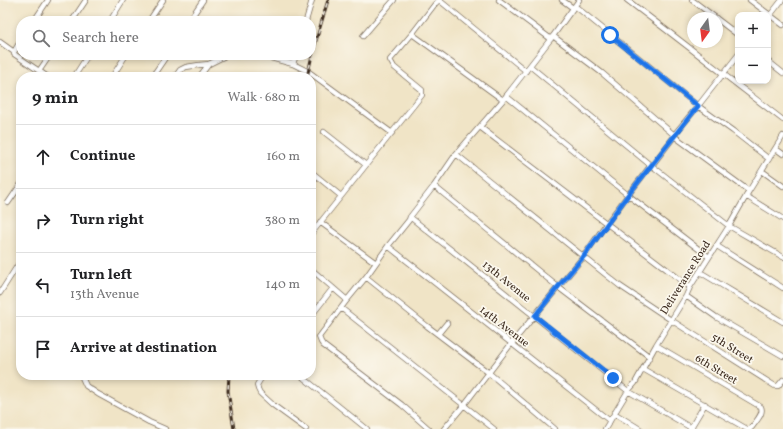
<!DOCTYPE html>
<meta charset="utf-8">
<style>
body{margin:0;font-family:Vollkorn,serif;background:#f6f6f6;color:#202124}
.controls{position:absolute;right:12px;top:12px;display:grid;overflow:hidden;border-radius:8px;box-shadow:0 2px 6px #0003}
.controls button{width:36px;height:36px;display:grid;place-items:center;padding:0;border:0;border-bottom:1px solid #e0e0e0;background:#fff;color:#202124;font:20px sans-serif}
.compass{position:absolute;left:687px;top:12px;width:36px;height:36px;border-radius:50%;background:#fff;box-shadow:0 2px 6px #0003;rotate:194deg}
.stop{position:absolute;width:12px;height:12px;margin:-9px;border:3px solid #1a73e8;border-radius:50%;background:#fff}
.stop.end{background:#1a73e8;border-color:#fff;box-shadow:0 1px 4px #0008}
.list{margin:0;padding:0;list-style:none}
h2{display:flex;justify-content:space-between;align-items:center;height:52px;margin:0;padding:0 16px;font-size:17px}
h2 small{font-size:13px;font-weight:400;color:#757577}
.list li{display:grid;grid-template-columns:26px 1fr auto;gap:12px;align-items:center;box-sizing:border-box;height:64px;padding:0 16px;border-top:1px solid #e0e0e0}
.list b{display:block;font-size:15px;white-space:nowrap}
.list p{margin:0;font-size:13px;white-space:nowrap;color:#757577}
.list em{font-size:13px;font-style:normal;color:#757577}
.icon{flex:none;width:22px;height:22px;fill:none;stroke:currentColor;stroke-width:2;stroke-linecap:round;stroke-linejoin:round}
.map{position:relative;flex:none;width:783px;height:429px;overflow:hidden}
.search{position:absolute;background:#fff;box-shadow:0 2px 6px #0003;left:16px;top:16px;width:300px;height:44px;display:flex;align-items:center;gap:10px;box-sizing:border-box;padding:0 14px;border-radius:16px;color:#757577;font-size:15px}
.panel{position:absolute;background:#fff;box-shadow:0 2px 6px #0003;left:16px;top:72px;width:300px;height:308px;border-radius:16px}
.map>svg:first-child{display:block}
.lines{fill:none;stroke-linecap:round;stroke-linejoin:round}
.minor-casing{stroke:#7a6b59;stroke-width:6}
.minor{stroke:#fff;stroke-width:4.5}
.rail-casing{stroke:#3b2a1e;stroke-width:3}
.rail{stroke:#fbf7ec;stroke-width:1.5;stroke-dasharray:4.5;stroke-linecap:butt}
.route{stroke:#1a73e8;stroke-width:5}
.labels{text-anchor:middle;dominant-baseline:central;stroke-width:3.5;stroke-linejoin:round;paint-order:stroke}
.street-label{font-size:11px;fill:#3b2a1e;stroke:#fbf7ec}
</style>
<div class="map">
<svg width="783" height="429" viewBox="0 0 783 429">
<rect width="100%" height="100%" fill="#fbf7ec"/>
<filter id="ink" filterUnits="userSpaceOnUse"><feTurbulence type="fractalNoise" baseFrequency=".025" numOctaves="2"/><feDisplacementMap in="SourceGraphic" scale="8" xChannelSelector="R" yChannelSelector="G"/><feConvolveMatrix kernelMatrix="1 2 1 2 8 2 1 2 1" color-interpolation-filters="sRGB"/></filter>
<filter id="wash" filterUnits="userSpaceOnUse"><feTurbulence type="fractalNoise" baseFrequency=".012" numOctaves="4" result="noise"/><feDisplacementMap in="SourceGraphic" scale="16" xChannelSelector="R" yChannelSelector="G"/><feGaussianBlur stdDeviation="0.9" result="paint"/><feColorMatrix in="noise" values="0 0 0 0 0 0 0 0 0 0 0 0 0 0 0 0 0 1.4 0 .05"/><feComposite in="paint" operator="in"/></filter>
<g filter="url(#wash)">
<rect width="100%" height="100%" fill="#f0e4c6"/>
</g>
<g filter="url(#ink)">
<g class="lines">
<g class="minor-casing">
<path id="minor" d="M439,0l87,71
M499,0l52,39
M562,0l11,8
M627,0l42,32 114,88
M692,0l24,18
M750,0l33,25
M575,6l123,100 40,-51
M768,18l14,-18
M717,19l21,16
M34,21l14,-21
M72,21l14,-21
M110,21l13,-21
M149,21l14,-21
M189,21l14,-21
M306,21l6,-21
M412,34l91,66
M363,36l31,-36
M21,40l-7,12v2l34,23
M0,42l14,10
M260,55l33,9 16,8 83,61
M768,61l15,12
M293,64l3,-9
M530,66l119,98 2,1 2,-1 20,-26 1,-2 -1,-2 -71,-61 -49,-37
M39,71l11,-16
M74,77l14,-22
M112,77l14,-22
M152,77l15,-22
M175,77l5,-7 6,-3 13,-2 10,-1 18,-9
M199,77l10,-13
M506,96l122,99 81,62
M480,127l210,160
M324,132l42,33
M776,149l7,5
M456,154l164,132 51,34 104,66h3l5,-6
M762,171l21,15
M314,174l27,22
M434,186l124,101 92,70
M749,191l-75,-55v-1l24,-29 35,25 36,28
M746,196l37,23
M8,203l13,-19
M410,217l218,174 65,38
M320,222l56,41
M311,234l111,-139v-5l-28,-23 -4,-7 22,-26 23,-30 4,-4
M388,246l222,175
M717,246l66,42
M311,269l36,31
M700,272l83,50
M366,277l61,49 62,47 66,56
M0,293l21,-33
M686,296l30,21 67,39
M341,308l153,121
M311,316l22,-28
M438,334l9,-11
M643,369l104,60h3l2,-2c4,-6 12,-13 9,-20l-105,-62
M81,375l5,11 12,8 51,28 16,7
M263,375l-6,10 1,4 2,4 13,12 33,24
M300,375l67,54
M614,413l26,16
M429,429l-27,-24 -79,-60 -2,-3 -2,-5 28,-37 19,-23 22,-31 21,-26 1,-3 24,-31 22,-32 47,-54 50,-64 26,-36
M444,429l20,-24 47,-61 73,-88 22,-32 45,-59 78,61 54,31
M605,429l23,-38 7,-8 21,-38 30,-49 4,-9 39,-61 20,-35 34,-55
M690,429l15,-25"/>
</g>
<use href="#minor" class="minor"/>
<g class="rail-casing">
<path id="rail" d="M307,77l6,-26 15,-51
M229,375l-1,16 6,38"/>
</g>
<use href="#rail" class="rail"/>
</g>
</g>
<g class="lines" filter="url(#ink)">
<path class="route" d="M610,35l88,71 -70,89 -44,61 -26,31 -23,29 78,62"/>
</g>
<g class="labels">
<g class="street-label">
<text transform="translate(686 278) rotate(-58)">Deliverance Road</text>
<text transform="translate(506 282) rotate(39)">13th Avenue</text>
<text transform="translate(504 327) rotate(38)">14th Avenue</text>
<text transform="translate(732 349) rotate(32)">5th Street</text>
<text transform="translate(716 370) rotate(31)">6th Street</text>
</g>
</g>
</svg>
<div class="controls">
<button>+</button>
<button>−</button>
</div>
<svg class="compass" viewBox="-18 -18 36 36"><path d="M0-13l5 13h-10z" fill="#e53935"/><path d="M0 13l5-13h-10z" fill="#757577"/></svg>
<div class="stop" style="left:610px;top:35px"></div>
<div class="stop end" style="left:613px;top:378px"></div>
<div class="search"><svg class="icon" aria-label="search" viewBox="0 0 24 24"><circle cx="10" cy="10" r="6"/><path d="M15 15l6 6"/></svg>Search here</div>
<section class="panel">
<h2>9 min<small>Walk · 680 m</small></h2>
<ul class="list">
<li><svg class="icon" aria-label="ahead" viewBox="0 0 24 24"><path d="M12 20V5M6 11l6-6 6 6"/></svg><div><b>Continue</b></div><em>160 m</em></li>
<li><svg class="icon" aria-label="right" viewBox="0 0 24 24"><path d="M7 20v-9h11M14 6l5 5-5 5"/></svg><div><b>Turn right</b></div><em>380 m</em></li>
<li><svg class="icon" aria-label="left" viewBox="0 0 24 24"><path d="M17 20v-9H6M10 6l-5 5 5 5"/></svg><div><b>Turn left</b><p>13th Avenue</p></div><em>140 m</em></li>
<li><svg class="icon" aria-label="arrive" viewBox="0 0 24 24"><path d="M6 21V4h12l-3 4 3 4H6"/></svg><div><b>Arrive at destination</b></div></li>
</ul>
</section>
</div>
